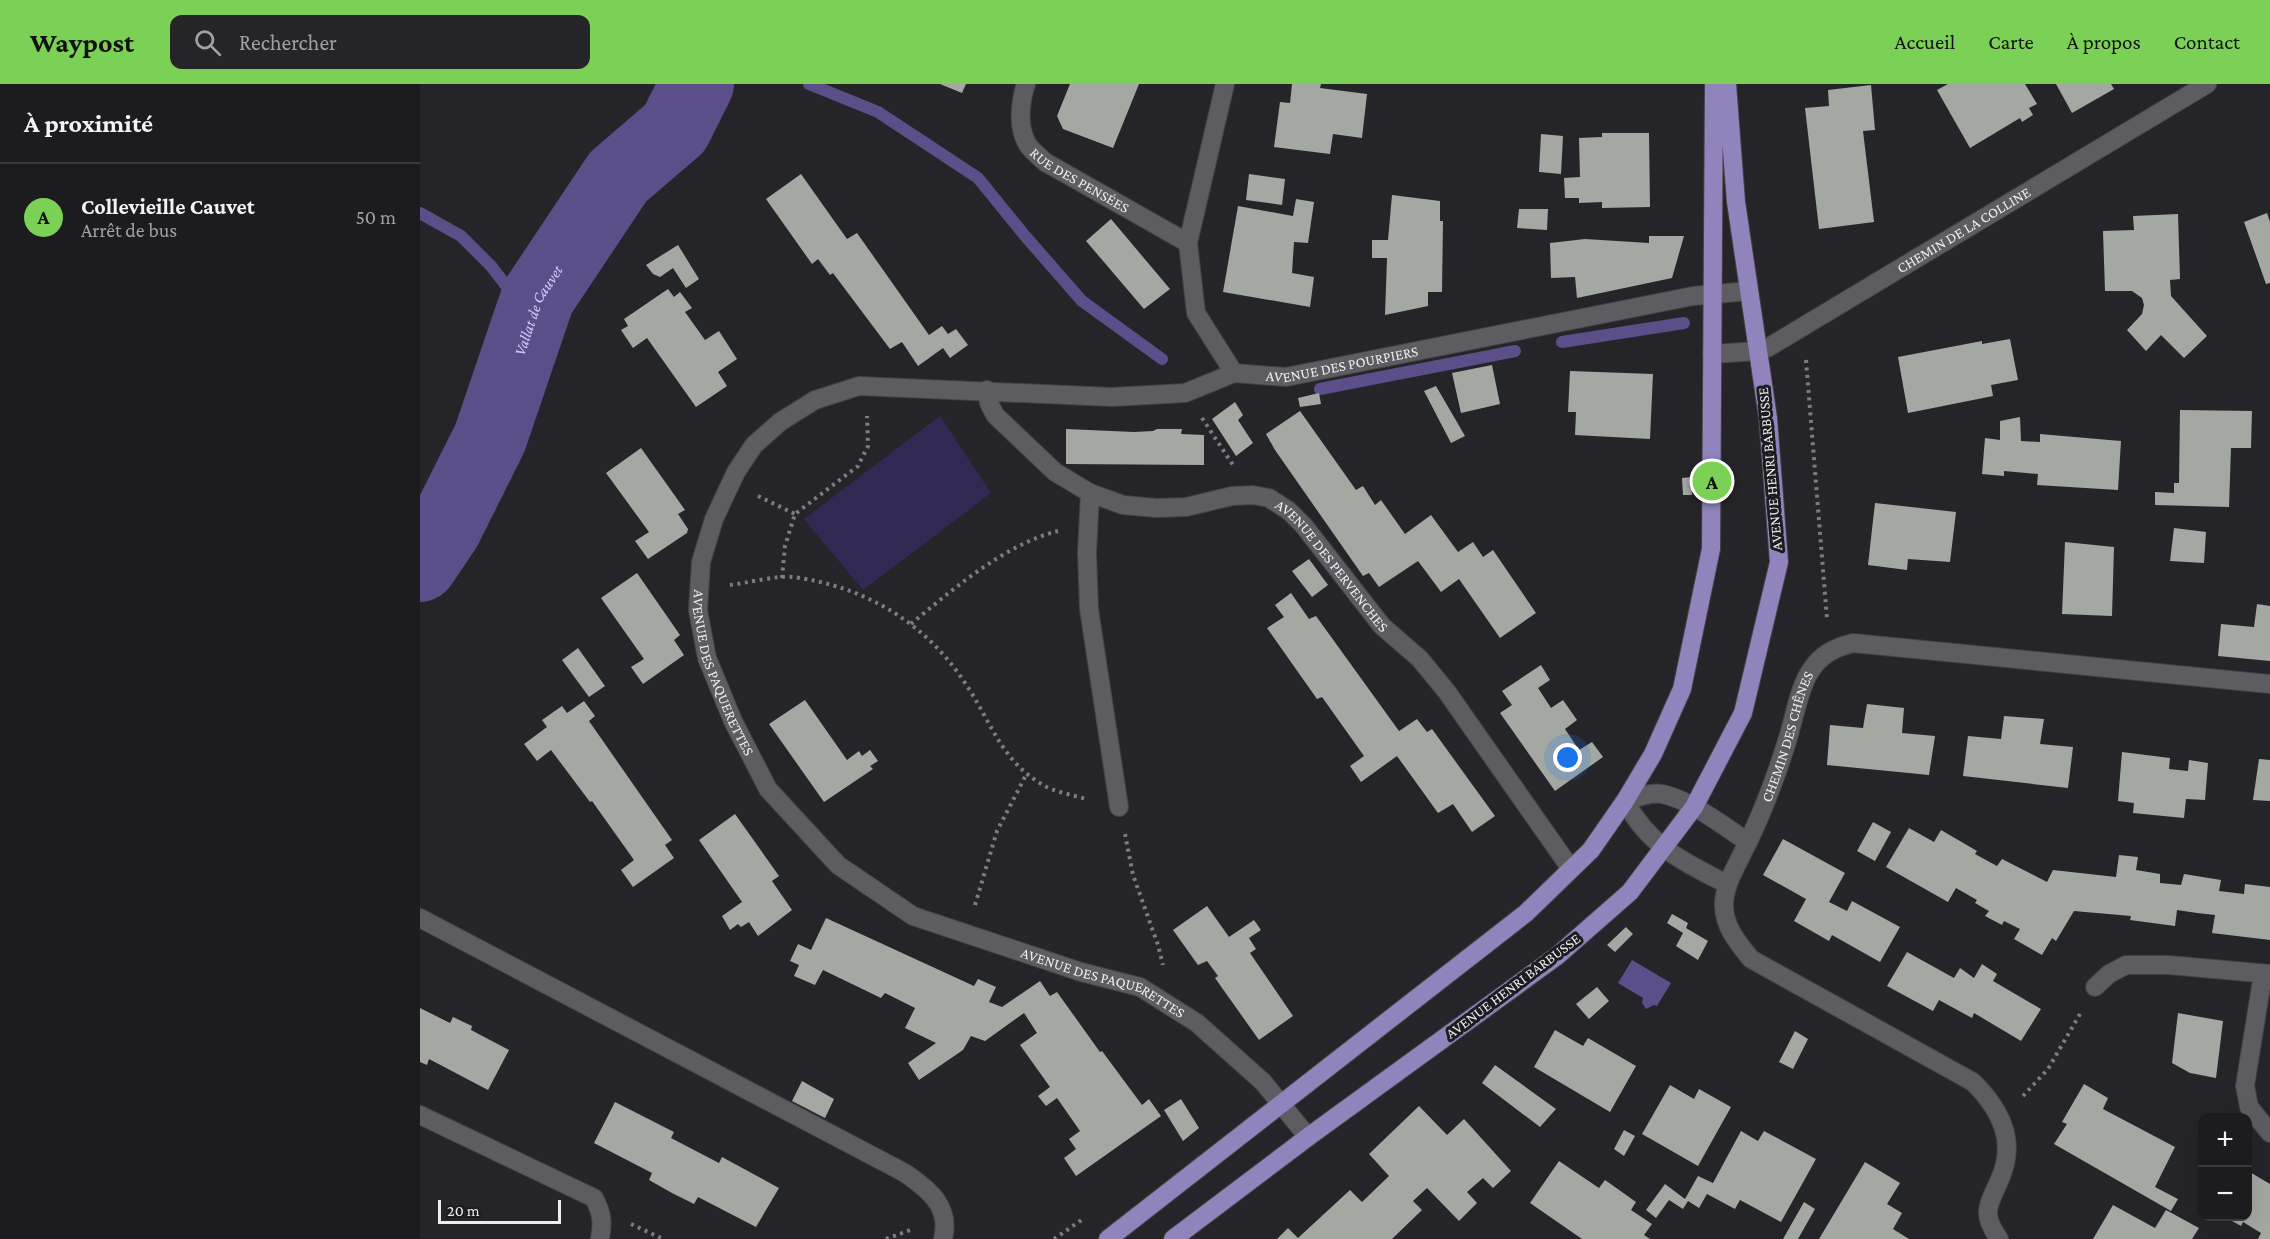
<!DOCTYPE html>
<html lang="fr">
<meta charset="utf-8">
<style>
body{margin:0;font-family:"Crimson Pro",serif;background:#252528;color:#f1f3f6}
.controls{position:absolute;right:18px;bottom:18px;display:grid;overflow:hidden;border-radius:12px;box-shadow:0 6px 24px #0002}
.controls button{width:54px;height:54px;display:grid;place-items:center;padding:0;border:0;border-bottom:2px solid #3a3a3d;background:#1c1c1f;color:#f1f3f6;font:30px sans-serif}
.scale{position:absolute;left:18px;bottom:15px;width:123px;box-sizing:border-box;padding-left:6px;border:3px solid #ececef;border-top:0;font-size:16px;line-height:21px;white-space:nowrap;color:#ececef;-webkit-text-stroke:4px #1c1b1f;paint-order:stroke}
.you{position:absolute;left:1148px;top:674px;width:21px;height:21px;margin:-15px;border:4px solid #fff;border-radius:50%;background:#1a73e8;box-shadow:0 0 0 9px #1a73e833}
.badge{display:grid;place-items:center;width:39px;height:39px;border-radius:50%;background:#7bd156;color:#111;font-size:20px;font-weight:700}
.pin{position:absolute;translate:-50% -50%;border:3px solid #fff;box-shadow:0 2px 6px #0006}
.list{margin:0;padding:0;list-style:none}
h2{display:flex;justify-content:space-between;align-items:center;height:78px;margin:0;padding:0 24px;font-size:26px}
h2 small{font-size:20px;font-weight:400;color:#a0a1a4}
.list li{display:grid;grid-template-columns:39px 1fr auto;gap:18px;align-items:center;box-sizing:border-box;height:108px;padding:0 24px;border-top:2px solid #3a3a3d}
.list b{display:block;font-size:22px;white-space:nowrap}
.list p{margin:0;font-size:20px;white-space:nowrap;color:#a0a1a4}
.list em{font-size:20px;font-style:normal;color:#a0a1a4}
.icon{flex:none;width:33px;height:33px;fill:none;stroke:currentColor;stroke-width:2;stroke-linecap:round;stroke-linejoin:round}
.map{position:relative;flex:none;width:1850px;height:1155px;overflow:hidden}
header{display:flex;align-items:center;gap:36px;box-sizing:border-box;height:84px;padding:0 30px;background:#7bd156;color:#111}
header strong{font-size:28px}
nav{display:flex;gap:33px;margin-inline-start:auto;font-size:21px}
.search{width:420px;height:54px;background:#252528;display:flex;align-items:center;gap:15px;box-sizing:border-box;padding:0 21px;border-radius:12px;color:#a0a1a4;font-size:22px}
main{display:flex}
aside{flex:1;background:#1c1c1f}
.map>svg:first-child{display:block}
.green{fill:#332753}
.water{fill:#5c4e89}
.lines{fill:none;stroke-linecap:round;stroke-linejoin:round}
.stream{stroke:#5c4e89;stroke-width:12}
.river{stroke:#5c4e89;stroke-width:74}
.building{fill:#a4a8a3}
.minor-casing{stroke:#434346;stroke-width:20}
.major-casing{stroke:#434346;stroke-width:20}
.path{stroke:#7d7d81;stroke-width:4;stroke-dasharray:3 4.5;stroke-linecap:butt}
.minor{stroke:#5d5c61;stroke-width:18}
.major{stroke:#9184bc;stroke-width:18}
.labels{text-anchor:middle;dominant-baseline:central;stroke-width:6;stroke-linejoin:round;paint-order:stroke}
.street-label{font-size:15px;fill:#ececef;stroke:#1c1b1f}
.water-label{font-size:16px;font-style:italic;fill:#d1c7fd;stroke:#1c1b1f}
</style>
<header>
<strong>Waypost</strong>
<div class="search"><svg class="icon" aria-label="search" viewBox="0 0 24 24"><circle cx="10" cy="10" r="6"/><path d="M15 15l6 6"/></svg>Rechercher</div>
<nav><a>Accueil</a><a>Carte</a><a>À propos</a><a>Contact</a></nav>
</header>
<main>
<aside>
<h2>À proximité<small></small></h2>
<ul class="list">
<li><span class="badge">A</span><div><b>Collevieille Cauvet</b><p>Arrêt de bus</p></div><em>50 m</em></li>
</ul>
</aside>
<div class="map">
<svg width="1850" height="1155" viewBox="0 0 1850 1155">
<rect width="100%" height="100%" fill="#252529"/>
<path class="green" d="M520,332l51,77 -128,97 -59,-71z"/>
<path class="water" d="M1212,876l39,23 -14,23 -3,-1 -8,4 -4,-6 1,-5 -25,-15z"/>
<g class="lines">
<path class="stream" d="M389,0l69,28 100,66 48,59 56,64 80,58
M0,129l41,23 30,30 40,52
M1142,258l122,-19
M900,305l195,-38"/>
<path class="river" id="s1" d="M0,481l25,-37 45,-90 48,-141 80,-120 57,-49 22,-44"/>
</g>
<path class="building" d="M520,0h26l-4,9z
M650,0h69l-26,64 -50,-19 -6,-13z
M872,0h29l-1,4 47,6 -5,44 -29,-4 -3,20 -56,-7 6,-45 10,1z
M1528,0h77l12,20 -8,4 4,7 -11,7 -2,-4 -50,30 -33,-58z
M1636,0h55l3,5 -42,24z
M1451,1l4,45 -12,1 11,91 -55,7 -14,-121 24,-2 -1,-16z
M1182,49h47l1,74 -48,1v-6l-23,1v-5h-14l-1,-20 16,-1 -1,-39 23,-1z
M1121,50l22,2 -2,38 -22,-2z
M381,90l46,65 10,-6 72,102 13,-9 6,8 8,-5 12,16 -18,13 -7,-10 -25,18 -16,-24 -12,7 -57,-76 -3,2 -12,-16 -6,5 -46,-65z
M829,90l36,5 -3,26 -36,-5z
M972,111l48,6v20h3l-1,71h-14v14l-43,9 2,-57h-15v-18h16z
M876,115l18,3 -6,41 -14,-1 -2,31 22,4 -4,30 -87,-15 15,-86 55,10z
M1099,125h29l-1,21 -30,-2z
M1847,129l3,9v61l-4,1 -22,-62z
M1758,130l2,65 -10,1 1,16 36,40 -23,22 -23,-23 -15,16 -19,-21 15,-16 2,-9 -2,-7 -10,-7h-27l-2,-60 31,-1 -1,-14z
M691,135l59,70 -26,20 -58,-68z
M1229,152h35l-12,42 -95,20 -2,-21 -24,1 -1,-35 35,-4 64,4z
M258,161l21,34 -13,9 -13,-20 -13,9 -7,-3 -7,-9z
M248,205l6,8 6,-5 12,16 -7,4 20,28 14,-9 18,28 -19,13 9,14 -31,21 -49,-69 -14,10 -12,-18 7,-4 -4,-7z
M1590,255l8,41 -27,5 2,11 -85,17 -10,-56 84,-16v3z
M1072,281l8,39 -39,9 -9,-40z
M1150,287l83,3 -3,65 -75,-4 1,-23h-8z
M1016,302l29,50 -14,7 -27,-52z
M899,309l2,11 -21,3 -2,-9z
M815,318l8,13 -5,5 15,23 -17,13 -24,-37z
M1760,326l72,1 -1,37h-20l-2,59 -74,-2v-13l19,1v-10h5z
M880,327l56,79 7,-4 12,19 6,-5 24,34 26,-19 27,37 15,-10 10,15 10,-7 43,63 -36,25 -41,-59 -18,13 -23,-31 -39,26 -10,-14 -6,3 -88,-126 -9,-16z
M1600,333l1,24 19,1v-8l81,7 -3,49 -81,-5 1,-11 -34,-3v5l-22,-2 3,-36 15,2v-19z
M646,345l68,3 19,-1 4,-2h25l-1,5 23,1v30l-138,-1z
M221,364l44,62 -7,4 10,15 -1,4 -39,26 -13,-18 14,-9 -43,-59z
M1271,393l1,18h-9l-1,-17z
M1455,419l81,9 -6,50 -42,-3 -1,11 -39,-5z
M1754,444l32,4 -2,31 -34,-2z
M1645,458l49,5 -2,69 -50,-2z
M889,475l19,26 -16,12 -20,-26z
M217,489l43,62 -6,5 10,15 -41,29 -12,-17 13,-8 -43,-61z
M871,509l18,26 7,-3 83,115 18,-12 10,13 5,-3 63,87 -23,16 -19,-28 -15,9 -41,-57 -36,26 -11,-16 14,-10 -42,-59 -5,2 -50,-71 17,-11 -9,-12z
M1837,520l13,2v55l-52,-5 3,-32 33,3z
M158,564l27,38 -16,11 -27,-37z
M1121,581l9,15 -12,8 13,20 12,-8 14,20 -12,9 14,21 13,-8 11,15 -48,34 -55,-78 12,-8 -10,-14z
M385,616l42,60 12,-9 3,5 8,-6 8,11 -8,5 3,3 -49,33 -55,-78z
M164,617l11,15 -6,5 83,119 -7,5 9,13 -41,29 -12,-17 13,-10 -42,-59 -2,1 -39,-52 -14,11 -13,-17 23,-17 -5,-7 20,-14 5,7z
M1447,620l37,4 -2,25 33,3 -6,39 -102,-10 3,-40 33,3z
M1584,632l40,3 -4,25 33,3 -5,41 -105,-12 5,-40 33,3z
M1702,668l48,6 -1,11 19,2 1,-11 19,3 -3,37 -19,-1 -2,19 -51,-5 1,-10 -16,-2z
M1839,675l11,1v41l-17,-1z
M315,730l44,62 -7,5 20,29 -34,26 -9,-14 -8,5 -3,-3 -8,6 -8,-14 20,-14 -43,-62z
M1453,738l18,10 -16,29 -18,-10z
M1489,744l25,14 7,-12 36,21 -2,3 22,12 5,-7 45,23 6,-12 63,7 3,-22 19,2 -2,13 24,4v9l21,2 3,-11 37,6 -2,11 25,3 1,-10 25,3v53l-58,-7 3,-18 -18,-2 -20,-3 -2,16 -45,-6 1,-4 -57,-5 -18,30 -4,-3 -10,17 -28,-16 6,-10 -16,-8 -2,4 -17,-9 4,-5 -14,-8 2,-3 -21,-12 -8,14 -62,-35z
M1363,755l62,34 -16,29 18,9 5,-10 48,26 -20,35 -48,-27 -3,6 -35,-20 12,-22 -43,-24z
M787,822l22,31 25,-17 7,10 -12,8 7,11 -6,4 43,63 -34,24 -44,-62 3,-2 -11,-15 -9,4 -25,-35z
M1252,830l16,9 -2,5 22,13 -10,19 -22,-14 7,-13 -16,-10z
M406,834l148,68 4,-7 18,8 -7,15 13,5 38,-26 10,15 7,-4 43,60 2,-1 40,54 7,-6 12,17 -85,60 -12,-18 12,-9 -7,-10 11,-8 -23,-33 -11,8 -8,-10 12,-9 -30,-42 17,-12 -13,-20 -39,28 -14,-5 -8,14 -44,30 -11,-17 28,-20 -31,-15 10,-20 -30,-15 -4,5 -58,-28 -8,15 -21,-9 5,-11 -9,-4 8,-17 13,6z
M1206,843l7,7 -18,18 -8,-7z
M1487,868l47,26 6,-10 14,10 8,-14 15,10 -4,7 48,28 -20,32 -47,-28 -2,5 -33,-18 -6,11 -46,-25z
M1177,903l12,14 -20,18 -13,-15z
M0,924l30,15 3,-6 19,9 -1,4 38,20 -21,40 -59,-31 -2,6 -7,-3z
M1758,929l45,8 -7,57 -26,-5 -18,-10z
M1135,946l28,16 5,-8 48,28 -26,46 -76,-45z
M1375,947l13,8 -15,30 -14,-7z
M1075,981l61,44 -16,18 -58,-44z
M382,997l32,18 -9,19 -33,-17z
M1664,1000l24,14 -5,11 72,38 -20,40 23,12 -7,12 -117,-67 13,-20 -5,-2z
M1250,1001l24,14 5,-10 32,18 -33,59 -56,-32z
M761,1015l18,29 -16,13 -19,-31z
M195,1018l59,30 -3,6 48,25 3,-6 57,31 -23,39 -58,-30 -4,7 -22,-11 -23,-13 3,-7 -58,-30z
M999,1022l28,29 17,-16 47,52 -18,17 -10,-10 -16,14 10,11 -18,18 -32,-33 -14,13 9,9 -30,29h-115l11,-11 10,10 52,-48 12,12 27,-26 -20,-22z
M1204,1046l11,6 -11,20 -10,-7z
M1321,1047l17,10 6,-10 52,28 -35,63 -41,-22 -5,9 -28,-15 -8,14 -11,-7 -5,8 -14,-9 -13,18 -10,-8 19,-26 20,15 13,-23 15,7z
M1139,1077l40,27 6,-8 31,22 -5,8 21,14 -8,11 6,4h-68l-52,-36z
M1445,1078l35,21 -13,21 15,9 -9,16 16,10h-90z
M1828,1087l22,13v55h-12l3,-6 -18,-11 -2,4 -18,-10h25z
M1384,1118l11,7 -17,30h-15z
M1693,1121l42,23 11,-18 33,18 -7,11h-99z"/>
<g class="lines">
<g class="minor-casing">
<g id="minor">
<path id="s2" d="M606,0c-6,18 -9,44 2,61 4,6 12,12 17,17l143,81"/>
<path id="s3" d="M805,0l-37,159 8,70 38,60 52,4 407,-81 56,-5"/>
<path id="s4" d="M1292,270l46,-3 11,-4 438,-263"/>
<path id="s5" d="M814,289l-49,20 -73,4 -253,-11 -44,14 -35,22 -26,23 -18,27 -22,47 -13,43 -3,48 9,48 26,63 35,68 70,76 75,51 168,56 59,15 57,36 66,59 45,55"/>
<path id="s6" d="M567,306l2,13 6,12 60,57 35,21 33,12 33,3 30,-1 46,-11 21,-1 16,3 20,13 15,15 78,100 38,33 27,33 124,177"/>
<path d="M670,409l-3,60 2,56 30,198"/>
<path d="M1307,800c-44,-22 -78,-38 -102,-83 12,-4 25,-9 37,-7 27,5 63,33 86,48"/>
<path d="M0,834l485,255c23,16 46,33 38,66"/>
<path d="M1843,890l-18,112 4,21 21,26"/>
<path d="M1675,903l14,-13 17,-9h43l101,9"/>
<path d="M0,1031l174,83c8,15 9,24 6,41"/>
<path id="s7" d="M1579,1155c-19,-27 -10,-34 1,-60 17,-39 0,-70 -27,-97l-222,-123c-14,-17 -28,-34 -27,-56 1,-19 11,-34 19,-51 19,-37 33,-75 45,-114 6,-20 11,-48 21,-65 11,-18 24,-25 44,-30l417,41"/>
</g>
</g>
<g class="major-casing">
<path id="major" d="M688,1155l418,-326 65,-63 34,-49 28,-47 29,-65 29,-140 3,-465
M753,1155l135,-102 249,-181 73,-64 64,-85 49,-94 36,-151 -11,-144 -32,-216 -9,-118"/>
</g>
<path class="path" d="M1386,276l21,259
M782,334l31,47
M338,412l37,18
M362,494l3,-32 10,-32 63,-48 10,-20 -1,-30
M310,501c17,-2 48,-10 63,-8 75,10 136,48 176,112 23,36 34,73 74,96 12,7 30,10 43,14
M491,540c41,-34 94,-80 147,-93
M705,750l8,41 25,70 5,20
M555,821l22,-74 30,-58
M1603,1012l25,-27 32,-55
M211,1140l32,15
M466,1155l27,-10
M634,1155l29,-20"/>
<use href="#minor" class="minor"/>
<use href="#major" class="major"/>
</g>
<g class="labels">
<g class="street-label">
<text stroke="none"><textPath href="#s2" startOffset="126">RUE DES PENSÉES</textPath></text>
<text stroke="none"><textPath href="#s4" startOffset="285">CHEMIN DE LA COLLINE</textPath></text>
<text stroke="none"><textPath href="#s3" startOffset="414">AVENUE DES POURPIERS</textPath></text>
<text transform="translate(1350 385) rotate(-95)">AVENUE HENRI BARBUSSE</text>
<text stroke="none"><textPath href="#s6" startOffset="426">AVENUE DES PERVENCHES</textPath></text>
<text stroke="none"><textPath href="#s5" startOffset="746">AVENUE DES PAQUERETTES</textPath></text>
<text stroke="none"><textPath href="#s7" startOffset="669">CHEMIN DES CHÊNES</textPath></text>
<text stroke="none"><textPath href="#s5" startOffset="1268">AVENUE DES PAQUERETTES</textPath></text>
<text transform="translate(1093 902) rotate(-37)">AVENUE HENRI BARBUSSE</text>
</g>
<g class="water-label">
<text stroke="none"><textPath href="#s1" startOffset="282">Vallat de Cauvet</textPath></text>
</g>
</g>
</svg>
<div class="controls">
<button>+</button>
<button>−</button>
</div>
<div class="scale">20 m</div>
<div class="you"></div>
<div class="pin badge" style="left:1292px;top:397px">A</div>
</div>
</main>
